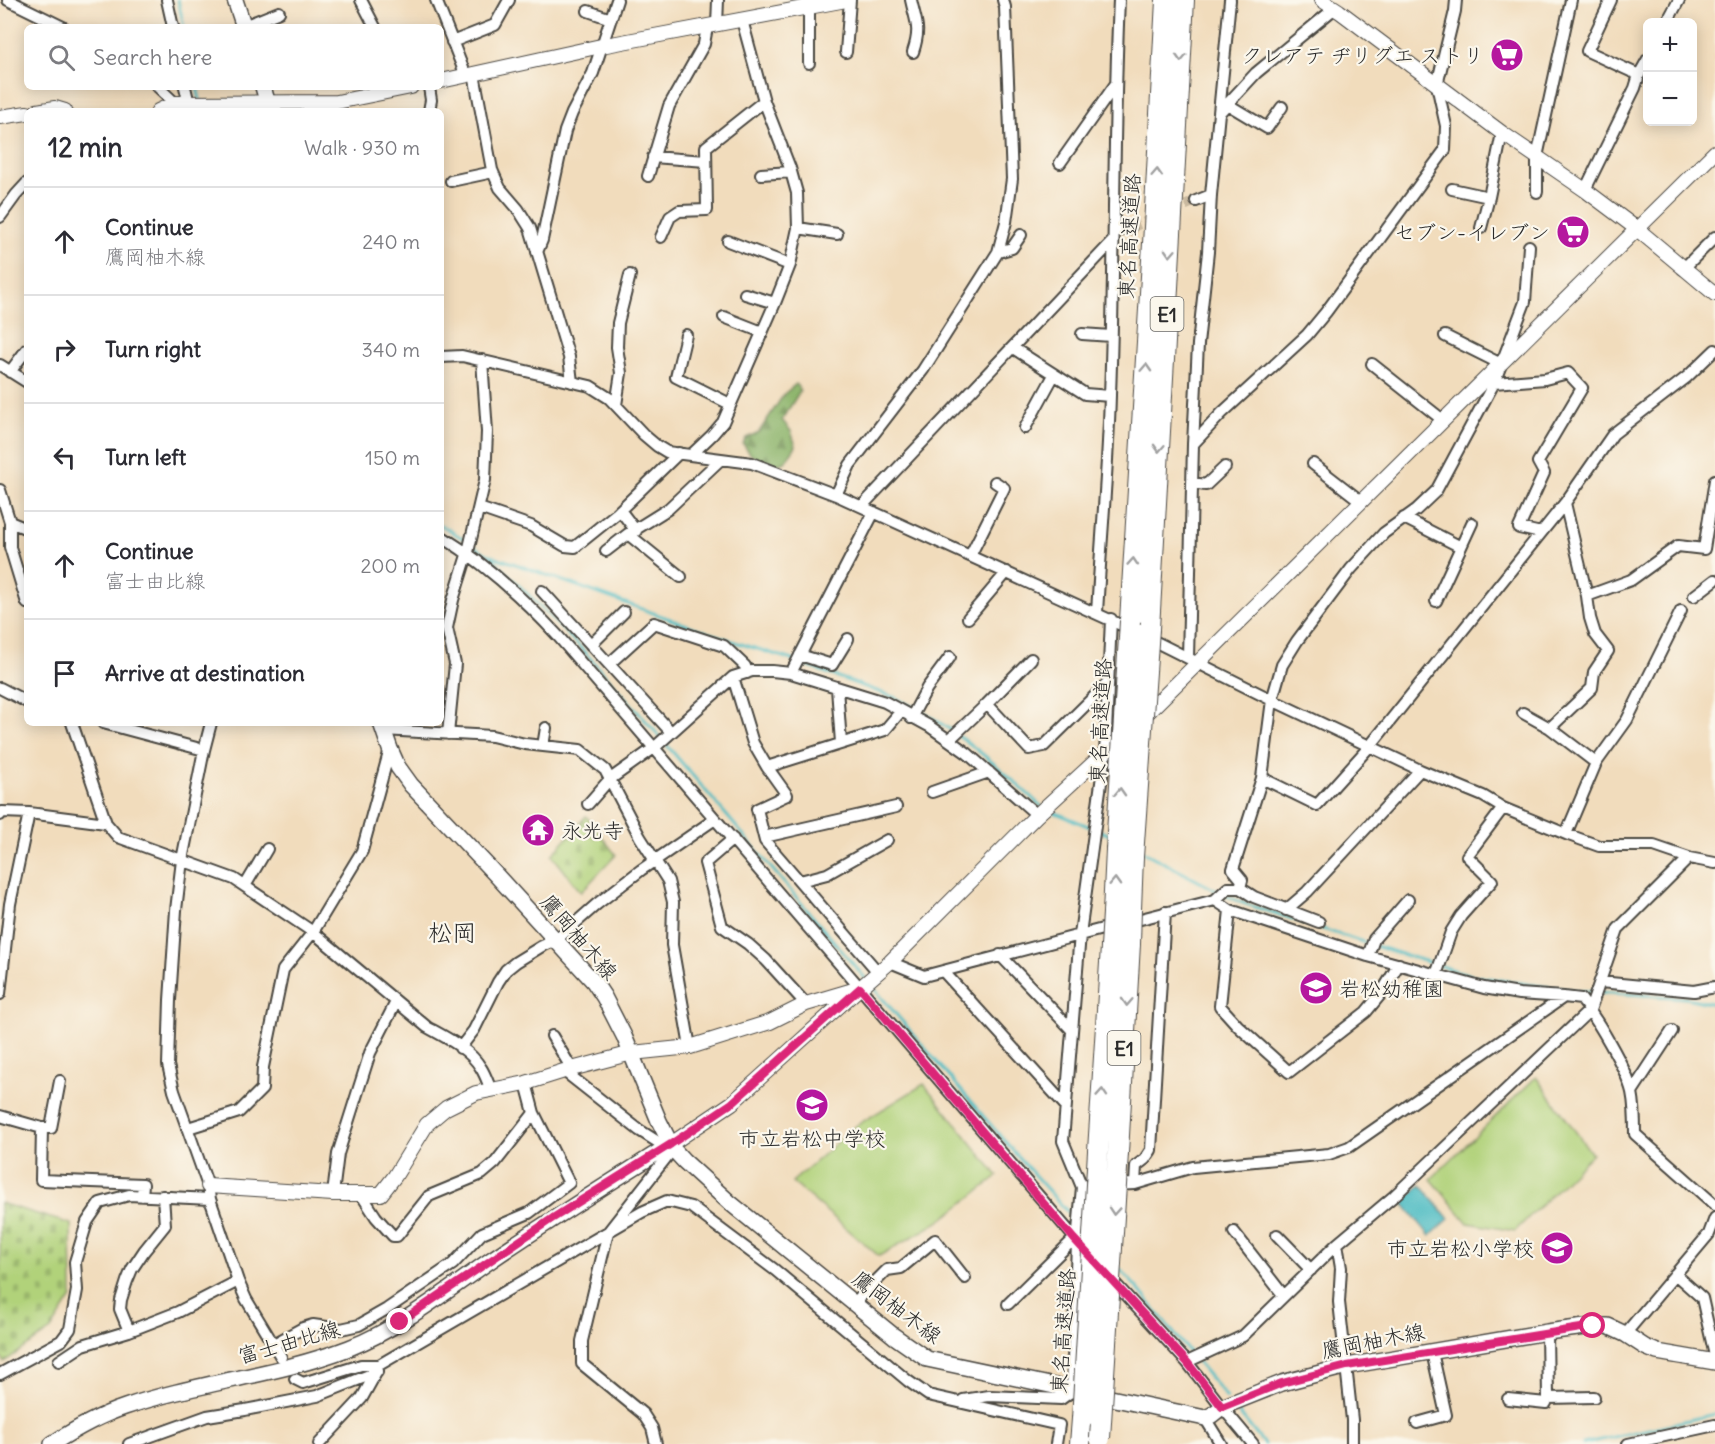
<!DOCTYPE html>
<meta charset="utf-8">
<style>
body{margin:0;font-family:Delius,"Klee One",sans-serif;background:#f7f7f7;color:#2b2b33}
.controls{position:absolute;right:18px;top:18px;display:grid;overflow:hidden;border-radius:9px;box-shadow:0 3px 15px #0003}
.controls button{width:54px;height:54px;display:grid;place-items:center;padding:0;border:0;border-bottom:2px solid #e1e1e2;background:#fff;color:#2b2b33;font:30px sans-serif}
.stop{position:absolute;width:18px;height:18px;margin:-14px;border:4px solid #db2777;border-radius:50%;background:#fff}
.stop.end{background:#db2777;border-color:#fff;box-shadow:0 2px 6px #0008}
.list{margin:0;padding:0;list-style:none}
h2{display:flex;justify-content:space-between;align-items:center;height:78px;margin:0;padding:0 24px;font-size:26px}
h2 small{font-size:20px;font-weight:400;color:#7c7c81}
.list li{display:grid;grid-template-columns:39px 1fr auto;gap:18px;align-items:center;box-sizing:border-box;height:108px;padding:0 24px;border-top:2px solid #e1e1e2}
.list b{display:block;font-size:22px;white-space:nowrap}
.list p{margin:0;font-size:20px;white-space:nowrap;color:#7c7c81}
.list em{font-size:20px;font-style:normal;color:#7c7c81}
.icon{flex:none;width:33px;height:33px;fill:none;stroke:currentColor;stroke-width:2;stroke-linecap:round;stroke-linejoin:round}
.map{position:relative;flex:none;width:1715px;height:1444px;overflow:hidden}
.search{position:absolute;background:#fff;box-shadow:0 3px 15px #0003;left:24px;top:24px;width:420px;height:66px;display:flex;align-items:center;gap:15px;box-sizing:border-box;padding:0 21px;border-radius:9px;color:#7c7c81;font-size:22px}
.panel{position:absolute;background:#fff;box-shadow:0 3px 15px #0003;left:24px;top:108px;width:420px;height:618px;border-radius:9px}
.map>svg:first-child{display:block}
.forest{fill:url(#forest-firs);stroke:#5c704a;stroke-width:1.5}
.cemetery{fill:url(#cemetery-stones);stroke:#6e7e52;stroke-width:1.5}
.pitch{fill:#b1d27a;stroke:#6e7e52;stroke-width:1.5}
.water{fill:#4ebcc3;stroke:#3c7477;stroke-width:1.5}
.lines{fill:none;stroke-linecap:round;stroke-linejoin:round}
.stream{stroke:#4ebcc3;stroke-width:3}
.minor-tunnel{stroke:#c9b99f;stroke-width:10;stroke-dasharray:10 5;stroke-linecap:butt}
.minor-casing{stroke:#494641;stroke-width:14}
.tertiary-casing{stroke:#494641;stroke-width:16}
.secondary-casing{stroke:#494641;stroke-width:18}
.motorway-casing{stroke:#494641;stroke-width:22}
.minor{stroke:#fff;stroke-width:10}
.tertiary{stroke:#fff;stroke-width:14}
.secondary{stroke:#fff;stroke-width:15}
.motorway{stroke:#fff;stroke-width:20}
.motorway-bridge-casing{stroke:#494641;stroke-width:22;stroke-linecap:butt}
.motorway-bridge{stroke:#fff;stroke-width:20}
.oneway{stroke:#a0a0a0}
.route{stroke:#db2777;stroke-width:8}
.labels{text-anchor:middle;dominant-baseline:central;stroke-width:4.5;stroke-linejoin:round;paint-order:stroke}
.shield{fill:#fbf7ec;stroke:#696865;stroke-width:1.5}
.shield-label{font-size:20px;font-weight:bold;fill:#2b2b2b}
.poi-label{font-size:21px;fill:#2b2b2b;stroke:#fbf7ec;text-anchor:end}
.street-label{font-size:21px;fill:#2b2b2b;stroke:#fbf7ec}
.quarter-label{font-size:24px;fill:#2b2b2b;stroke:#fbf7ec}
</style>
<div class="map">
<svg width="1715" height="1444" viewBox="0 0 1715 1444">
<defs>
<pattern id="forest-firs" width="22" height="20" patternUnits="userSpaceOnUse" patternTransform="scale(1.5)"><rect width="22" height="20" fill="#8cb46a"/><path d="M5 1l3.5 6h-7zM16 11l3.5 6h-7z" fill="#739357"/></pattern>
<pattern id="cemetery-stones" width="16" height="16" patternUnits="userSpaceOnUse" patternTransform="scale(1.5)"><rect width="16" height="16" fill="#b1d27a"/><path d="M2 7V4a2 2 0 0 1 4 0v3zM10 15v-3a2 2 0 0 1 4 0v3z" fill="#98b46a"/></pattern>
</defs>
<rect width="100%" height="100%" fill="#fbf7ec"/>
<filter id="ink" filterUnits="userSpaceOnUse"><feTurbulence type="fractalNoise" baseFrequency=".0167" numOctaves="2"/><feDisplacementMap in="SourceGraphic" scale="12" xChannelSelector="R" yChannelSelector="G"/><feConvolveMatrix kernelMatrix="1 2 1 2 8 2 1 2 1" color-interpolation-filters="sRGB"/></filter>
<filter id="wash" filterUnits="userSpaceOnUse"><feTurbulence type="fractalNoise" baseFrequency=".008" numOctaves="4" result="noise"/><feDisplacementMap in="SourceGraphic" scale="24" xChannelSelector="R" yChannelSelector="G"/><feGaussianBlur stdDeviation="1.35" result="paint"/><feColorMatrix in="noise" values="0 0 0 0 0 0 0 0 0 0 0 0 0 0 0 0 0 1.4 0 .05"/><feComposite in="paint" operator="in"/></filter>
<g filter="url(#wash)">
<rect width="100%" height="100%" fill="#f1dcbc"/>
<path class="forest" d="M796,384l4,7 -18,29 9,11 5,15 -11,16 -12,4 -22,-11 -8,-11 3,-6 13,-6 25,-38z"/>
<path class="cemetery" d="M586,816l30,39 -35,37 -29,-37z
M0,1203l71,21 1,73 -21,33 -47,32 -4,-7z"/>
<path class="pitch" d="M1536,1077l56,77 -77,77 -47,-8 -37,-44z
M924,1084l74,92 -58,45 -61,35 -87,-74 65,-57z"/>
<path class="water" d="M1421,1185l28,34 -19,17 -28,-34z"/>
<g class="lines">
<path class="stream" d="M178,0l6,27
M197,87l3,13
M441,525l26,16
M472,545l15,9 248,88 58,18
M489,555l93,94 79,89
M799,663l97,35 17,9
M919,710c45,25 84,61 122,96
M665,743l200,235
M1049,810l61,25
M1140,850l79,42
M1225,895l15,7 129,42
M1375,946l99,30 94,14 118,8 29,6
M871,985l149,174 55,61
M1118,1267l21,23 54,67
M1197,1362l30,36
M1235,1408l29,36
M1583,1444l132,-30"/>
</g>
</g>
<g filter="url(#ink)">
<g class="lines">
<path class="minor-tunnel" d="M1130,228l66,-27"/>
<g class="minor-casing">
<path id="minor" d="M8,0l55,27
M167,0l6,27
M361,0l14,27
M436,0l30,76
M809,0v63
M911,0c5,23 10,28 2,52
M1611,0l-24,51 52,24
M588,11l23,8
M1667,22l12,-22
M717,25l1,-25
M244,26l35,-14
M452,42l43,-17 14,-25
M846,52l4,-52
M474,74l18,96 8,18 18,21 12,19 39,129 3,25
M158,87l17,16
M185,87l4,17
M1227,104l40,24 15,-21
M429,111l2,-11 -2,-13
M1220,112l36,-39 79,-65
M653,157l53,4
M1060,163l55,-78
M761,174l30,-2
M648,176l21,-70 35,-62 3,-17
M451,181l42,-9
M1452,189l37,8 13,-64
M1585,190l50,-102 4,-13 9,-16
M1537,192v-35l34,-157
M1196,201l15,-6
M0,217l16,-22 11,-12
M798,228l39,6
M1481,228l8,-31
M1114,232l16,-4
M661,237l9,-20 9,-6 28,-1 -1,-63 58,-46
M728,241l62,24
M537,252l5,-12 23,-109 7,-18 21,-40 24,-73
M998,252l14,-4 9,-13
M1683,269l32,-32
M745,294l30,9
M724,317l38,15
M1082,334l29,2
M686,335l-10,42 54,27
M1445,336l56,28
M1013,348l72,46 25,2
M441,357l21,-1 128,30 19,12 35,37 13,11 10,6 85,11 84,32 296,135
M1372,364l72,57
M0,365l27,17
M10,372l17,-23
M1494,383l51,-4 23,-6 14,15 -44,74 6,11 -25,55 22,5
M616,405l5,-32 -4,-26 1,-24 12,-48
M1025,428l29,-53
M1193,444l29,-31 85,-78 19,-23 119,-162 1,-24 -9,-41 18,-74 1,-11
M691,455l21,-20 11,-13 52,-119 15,-38 8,-37 -1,-35 -7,-25 -26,-67 -22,-81
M1313,464l49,38
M1192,483l14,2 19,-18
M0,490l10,32v25l17,56
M836,495l14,-30 73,-95 75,-118 8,-30 6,-43 -7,-172 -2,-7
M862,506l251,-265
M479,508l52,18 34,20 10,1 41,-33 63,-61
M620,510l16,21
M1404,518l57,29
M10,522l17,7
M441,536c44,27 82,62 117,100l534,622
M606,551l22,-17
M970,556l34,-68 -9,-6
M681,577l-53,-43 40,-25 53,-50
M542,591l129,141
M1587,596l44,-16 47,-34 26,3 11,-69
M1694,596l21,-16
M1436,601l36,-78
M1097,613c4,-72 11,-145 13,-218 5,-131 3,-263 9,-395
M968,618l39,-46
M1146,637l126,63 148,70 63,26 20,12 63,26 33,12h55l35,12 26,5
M591,645l33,-33
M800,655l32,10 16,-26
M1188,658l5,-214 5,-100 10,-92 3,-57 19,-195
M609,664l45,-41 70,23 21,20 2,7
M791,673l83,-161
M733,677l20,66 14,24
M0,688l27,14
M837,688l4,55
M987,704l44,-45
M1523,713l27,15 46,35 -30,71
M911,718l16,-30 23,-31
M72,723l34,100 12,14 116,42 79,53 114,95c18,10 43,22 54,41 4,6 7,15 10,22
M103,723l101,27
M211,723l-7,27 -22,110 -6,50 -6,90 -2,65 6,26 34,95 2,13 28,82 8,18 35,58
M1550,728l42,-40 2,-16 14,-21 -13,-17 -5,-16 -3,-22 -22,-93
M383,730l109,6 33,8 55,6 25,20 35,67 28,44 5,21 -1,43 18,102
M448,734l7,-70 -8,-36 6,-28 15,-48 17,-72 2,-48 -5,-72
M949,740l38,-36 42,45 15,-3 64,-63
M543,746l3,-18
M1596,763l31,-43 54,-109
M1262,778l55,27 53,-59 195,-243 48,-69 74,-57 28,-27
M932,792l57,-20
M588,804l21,-24 45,-32 79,-71 19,-6h20l19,2 94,29 44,24 38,27 70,62
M0,815l2,-3 27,1 77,10
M764,837l132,-30
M733,839l-28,24 17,63 26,18 18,16 40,44
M800,881l27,-7 60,-34
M245,886l22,-37
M1240,888l2,-8 -9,-11 29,-91 10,-78 10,-35 15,-24 54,-72 33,-36 32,-23 20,-19 58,-108 31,-81 4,-56
M1215,900l15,10 138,46 116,32 35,6 45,3 17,2c16,20 45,69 51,93 3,14 3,29 3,42l80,71
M1230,910l-10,96 18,20 51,46 77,-60 14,-17 19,-31
M1286,910l21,-18 113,-122
M1129,922l86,-22 13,-12h12l14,9 65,25
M1000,955l71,74
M1368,956l6,-17 34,-39
M890,962l34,14 190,-50
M943,971l122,134
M878,972l-113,-131 -8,-32 30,-14 -20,-28 118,-37 16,-19
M1436,975l15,-43 10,-16 31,-35 -25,-25 36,-48
M1600,982l94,9 21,-4
M0,994l10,-90 19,-91
M552,1036l20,33
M460,1048l14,-18 24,-48 8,-12 10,-8 26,-16 14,-6 41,-36 44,-34 74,-51
M564,1071l75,59 22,14h10
M1632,1092l40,-61
M0,1116l42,12 -1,52 102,4 -1,12
M42,1128h9l9,-47
M188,1128l51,-16 23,-23 1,-22 20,-97 30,-38 49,-81 28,-102
M1135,1184l1,-18 9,-7 6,-9 14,-238
M1091,1186l44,-2 58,-17 136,-13 20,-7 215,-150
M333,1194l5,-40 32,-101 26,-51
M361,1194l15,23 17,19h4l32,-40 53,-22 13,-11 39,-50 -8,-30
M1234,1232l50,64
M1277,1235l34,35
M1337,1244l4,24 -2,34 13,118v24
M1675,1274l27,24 13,58
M1110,1278l77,84 35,45 31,37
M854,1303l33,-33 14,-2 34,-28 30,38
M1008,1304l66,-65
M129,1331l-9,-22 1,-9 6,-19 5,-12 12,-18 21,-26 -2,-29
M1547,1332l1,66
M1625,1334l84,-100 6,-16
M274,1344l29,-16 10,-3 28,4 18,-4 28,-16 66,-45 29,-31 47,-20 40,-30 -35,-70
M59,1361l24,-16 46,-14 49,-19 60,-31
M1187,1362l56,-26 94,-92 57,-48 196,-186 28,-81 71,-71
M0,1374l61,-33 9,-12 7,-39 -2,-28 12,-40 13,-19 29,-8 81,4
M295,1379l8,4 58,-18h18l263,-153 25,-11 24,6 84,63 133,111 20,14 131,30 -3,19
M1508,1399l38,4 2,-5 46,-1
M963,1400l26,-4 72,3 11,-8 5,-149 5,-55 -19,-46 17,-207 25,-180 6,-135
M1205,1418l16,26
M1417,1423l29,-8 -14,-63
M129,1444l78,-28 38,-6 72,-14 60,-24
M319,1444l43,-46 15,-27
M656,1444l-4,-16 -9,-14 -61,-50v-23l26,-109 65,-83
M1628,1444l87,-19"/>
</g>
<g class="tertiary-casing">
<path id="tertiary" d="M1322,0l17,11 163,122 83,57 52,39 78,65
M441,81l160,-35 245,-46
M37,111l18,-3 10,3
M158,111l17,-8 162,-1 74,-15
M0,117l27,-4
M1140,720l575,-568
M671,1144l61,-41 124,-112
M208,1186l125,8h48l14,-18 32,-52 19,-16 30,-15 50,-10 38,-12 68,-18 58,-6 80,-25 36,-18 54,-16 30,-26 147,-147 87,-80"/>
</g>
<g class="secondary-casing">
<path id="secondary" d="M235,0l9,27
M263,87l7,24
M381,723l9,26 8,18 13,18 86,91 97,106 10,15 20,39 35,85 14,28 11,12 45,41 165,134 33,23 278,59 7,-3 10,-8 60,-24 65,-17 200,-34 46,-6h15l17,8 20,13 12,5 58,10
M52,1444c23,-15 46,-28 73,-37 73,-25 151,-31 224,-59 51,-20 97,-57 142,-88 59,-40 120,-78 180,-116"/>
</g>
<g class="motorway-casing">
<path id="motorway" d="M1130,621l24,-394 12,-227
M1149,629l35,-629
M1131,909l2,-52
M1113,913l3,-63
M1098,1151l13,-204
M1118,1153l12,-209
M1080,1444l2,-25"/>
</g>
<use href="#minor" class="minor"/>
<use href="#tertiary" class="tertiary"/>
<use href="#secondary" class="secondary"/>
<use href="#motorway" class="motorway"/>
<g class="motorway-bridge-casing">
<path id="motorway-bridge" d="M1116,850l14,-229
M1133,857l16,-228
M1130,944l1,-35
M1111,947l2,-34
M1082,1419l16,-268
M1100,1438l18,-285"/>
</g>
<use href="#motorway-bridge" class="motorway-bridge"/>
</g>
<defs><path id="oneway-chevron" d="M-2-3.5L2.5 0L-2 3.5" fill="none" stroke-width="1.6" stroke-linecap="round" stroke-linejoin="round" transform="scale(1.5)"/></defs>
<g class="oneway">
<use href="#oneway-chevron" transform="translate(1181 58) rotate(93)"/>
<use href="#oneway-chevron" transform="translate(1157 173) rotate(-87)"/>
<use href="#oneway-chevron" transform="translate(1170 253) rotate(93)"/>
<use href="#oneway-chevron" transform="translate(1146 368) rotate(-87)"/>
<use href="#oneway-chevron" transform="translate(1159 448) rotate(93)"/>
<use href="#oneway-chevron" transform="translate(1133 562) rotate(-86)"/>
<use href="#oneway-chevron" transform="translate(1120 792) rotate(-87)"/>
<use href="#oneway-chevron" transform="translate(1115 882) rotate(-88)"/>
<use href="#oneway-chevron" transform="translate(1127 1002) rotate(93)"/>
<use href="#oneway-chevron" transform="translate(1102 1093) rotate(-86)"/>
<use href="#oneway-chevron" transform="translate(1114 1211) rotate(94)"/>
</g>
</g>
<g class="lines" filter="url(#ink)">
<path class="route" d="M400,1322l153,-104 118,-74 61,-41 128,-115 214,251 113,123 35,45 60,-24 65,-17 246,-40"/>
</g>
<defs>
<g id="supermarket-disc" transform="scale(1.725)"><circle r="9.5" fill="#b5179e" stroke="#fbf7ec"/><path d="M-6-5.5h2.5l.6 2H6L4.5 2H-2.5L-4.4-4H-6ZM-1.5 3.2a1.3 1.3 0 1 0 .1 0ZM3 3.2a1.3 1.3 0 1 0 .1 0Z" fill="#fff"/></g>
<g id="temple-disc" transform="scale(1.725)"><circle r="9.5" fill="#b5179e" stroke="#fbf7ec"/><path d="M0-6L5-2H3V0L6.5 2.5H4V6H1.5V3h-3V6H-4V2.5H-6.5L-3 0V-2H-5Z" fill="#fff"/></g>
<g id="school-disc" transform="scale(1.725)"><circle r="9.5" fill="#b5179e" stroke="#fbf7ec"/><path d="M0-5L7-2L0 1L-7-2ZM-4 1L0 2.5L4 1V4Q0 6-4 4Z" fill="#fff"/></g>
</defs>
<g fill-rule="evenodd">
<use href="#supermarket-disc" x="1507" y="55"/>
<use href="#supermarket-disc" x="1573" y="232"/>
<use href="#temple-disc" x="538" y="830"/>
<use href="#school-disc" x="1316" y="988"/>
<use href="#school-disc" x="812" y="1105"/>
<use href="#school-disc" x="1557" y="1248"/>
</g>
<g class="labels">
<g class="shield">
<rect x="1150.5" y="297" width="33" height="34" rx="4.5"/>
<rect x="1107.5" y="1031" width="33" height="34" rx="4.5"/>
</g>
<g class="shield-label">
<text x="1167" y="314">E1</text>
<text x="1124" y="1048">E1</text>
</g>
<g class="poi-label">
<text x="1484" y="55">クレアテ ヂリグエ ストリ</text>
<text x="1550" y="232">セブン-イレブン</text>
<text x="561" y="830" text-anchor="start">永光寺</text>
<text x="1339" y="988" text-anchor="start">岩松幼稚園</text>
<text x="812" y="1138" text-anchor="middle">市立岩松中学校</text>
<text x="1534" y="1248">市立岩松小学校</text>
</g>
<g class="street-label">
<text transform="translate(1129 236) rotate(-87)">東名高速道路</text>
<text transform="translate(1100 721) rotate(-87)">東名高速道路</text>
<text transform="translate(579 937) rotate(49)">鷹岡柚木線</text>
<text transform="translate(897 1307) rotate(37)">鷹岡柚木線</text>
<text transform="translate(1063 1331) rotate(-86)">東名高速道路</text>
<text transform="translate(1373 1341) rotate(-11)">鷹岡柚木線</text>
<text transform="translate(289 1342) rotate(-16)">富士由比線</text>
</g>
<g class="quarter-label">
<text x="452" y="932">松岡</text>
</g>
</g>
</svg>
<div class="controls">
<button>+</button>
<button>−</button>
</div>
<div class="stop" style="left:1593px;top:1326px"></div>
<div class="stop end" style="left:400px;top:1322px"></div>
<div class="search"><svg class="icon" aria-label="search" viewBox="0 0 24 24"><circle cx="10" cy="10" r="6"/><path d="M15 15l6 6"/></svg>Search here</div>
<section class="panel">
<h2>12 min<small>Walk · 930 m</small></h2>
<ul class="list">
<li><svg class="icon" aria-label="ahead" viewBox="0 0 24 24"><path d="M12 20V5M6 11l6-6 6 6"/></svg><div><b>Continue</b><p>鷹岡柚木線</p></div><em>240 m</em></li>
<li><svg class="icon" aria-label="right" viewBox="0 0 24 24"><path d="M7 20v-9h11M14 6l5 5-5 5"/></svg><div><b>Turn right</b></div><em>340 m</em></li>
<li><svg class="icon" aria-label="left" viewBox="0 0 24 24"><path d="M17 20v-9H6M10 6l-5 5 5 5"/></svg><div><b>Turn left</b></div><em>150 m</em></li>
<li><svg class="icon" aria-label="ahead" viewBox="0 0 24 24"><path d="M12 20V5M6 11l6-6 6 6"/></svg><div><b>Continue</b><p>富士由比線</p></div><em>200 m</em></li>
<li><svg class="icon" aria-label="arrive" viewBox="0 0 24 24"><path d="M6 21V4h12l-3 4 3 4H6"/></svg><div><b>Arrive at destination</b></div></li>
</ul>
</section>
</div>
